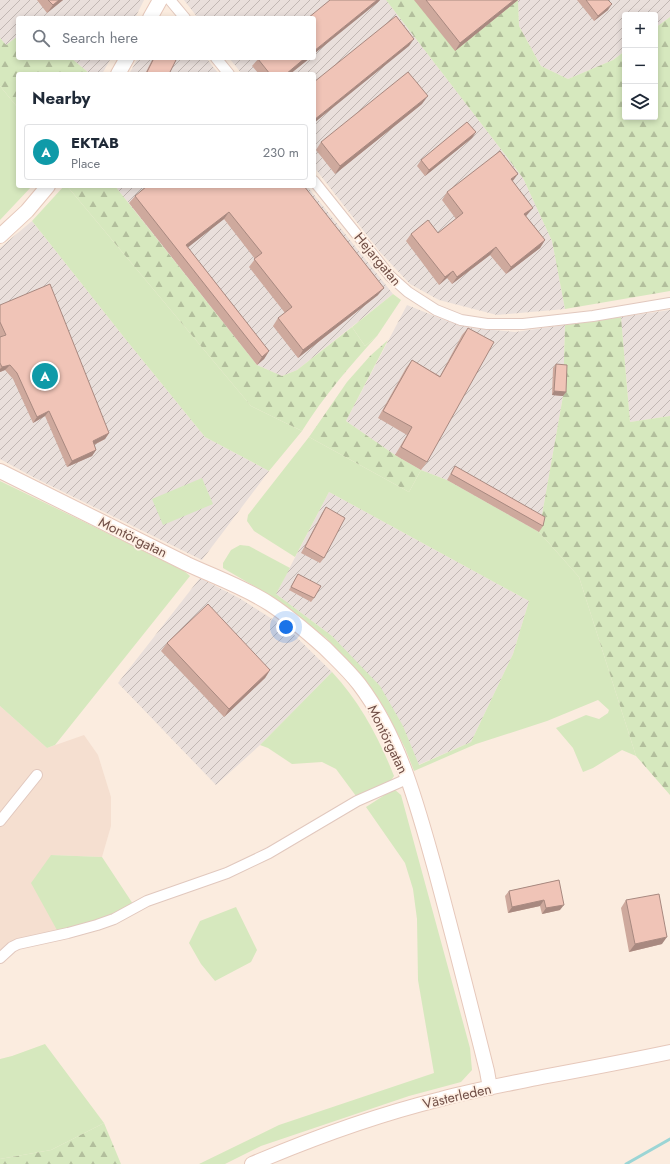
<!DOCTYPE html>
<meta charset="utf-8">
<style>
body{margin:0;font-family:Jost,sans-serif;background:#f2f2f3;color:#1f2937}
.controls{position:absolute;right:12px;top:12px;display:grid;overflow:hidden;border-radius:4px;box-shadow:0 2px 6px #0003}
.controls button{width:36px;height:36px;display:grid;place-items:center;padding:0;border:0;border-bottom:1px solid #e0e1e3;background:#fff;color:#1f2937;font:20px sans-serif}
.you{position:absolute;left:286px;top:627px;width:14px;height:14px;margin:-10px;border:3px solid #fff;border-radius:50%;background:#1a73e8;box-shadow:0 0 0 6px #1a73e833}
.badge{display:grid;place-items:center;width:26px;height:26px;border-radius:50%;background:#e44e45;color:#fff;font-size:13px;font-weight:700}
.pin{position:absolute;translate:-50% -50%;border:2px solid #fff;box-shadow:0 1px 4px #0006}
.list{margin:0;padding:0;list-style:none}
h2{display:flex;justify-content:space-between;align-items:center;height:52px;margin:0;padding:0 16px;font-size:17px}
h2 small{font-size:13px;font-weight:400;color:#747a83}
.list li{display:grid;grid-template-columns:26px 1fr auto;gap:12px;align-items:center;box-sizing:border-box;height:56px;margin:0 8px 8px;padding:0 8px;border:1px solid #e0e1e3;border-radius:4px}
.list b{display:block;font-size:15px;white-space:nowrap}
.list p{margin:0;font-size:13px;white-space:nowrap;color:#747a83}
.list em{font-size:13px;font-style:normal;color:#747a83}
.icon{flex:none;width:22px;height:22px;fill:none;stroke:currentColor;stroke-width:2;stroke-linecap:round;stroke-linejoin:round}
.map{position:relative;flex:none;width:670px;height:1164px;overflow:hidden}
.search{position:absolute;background:#fff;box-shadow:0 2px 6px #0003;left:16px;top:16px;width:300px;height:44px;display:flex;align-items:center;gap:10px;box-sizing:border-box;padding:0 14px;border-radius:4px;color:#747a83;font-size:15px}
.panel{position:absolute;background:#fff;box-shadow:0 2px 6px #0003;left:16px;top:72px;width:300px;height:116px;border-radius:4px}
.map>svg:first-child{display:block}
.residential{fill:#f5dfd0}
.industrial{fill:url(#industrial-furrows)}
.green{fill:#d6e8be}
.forest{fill:url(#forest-firs)}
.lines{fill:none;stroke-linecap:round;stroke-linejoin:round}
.stream{stroke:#9bd5d5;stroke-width:3}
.street-casing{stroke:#e1c8be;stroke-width:12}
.secondary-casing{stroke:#e6c8bb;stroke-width:16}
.street{stroke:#fff;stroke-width:10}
.secondary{stroke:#fff;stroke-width:14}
.wall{fill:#cea99d}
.shaded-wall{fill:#a88980}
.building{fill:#f0c4b7;stroke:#a88980}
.labels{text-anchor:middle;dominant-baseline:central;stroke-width:3.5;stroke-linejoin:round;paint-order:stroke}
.street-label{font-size:14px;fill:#714f47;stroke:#fff0e4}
</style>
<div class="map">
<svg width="670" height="1164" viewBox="0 0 670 1164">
<defs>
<pattern id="industrial-furrows" width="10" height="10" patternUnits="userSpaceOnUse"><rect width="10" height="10" fill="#e9dfdb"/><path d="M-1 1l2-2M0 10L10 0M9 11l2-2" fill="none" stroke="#c1b7b3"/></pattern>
<pattern id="forest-firs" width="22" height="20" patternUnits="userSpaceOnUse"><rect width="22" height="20" fill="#d6e8be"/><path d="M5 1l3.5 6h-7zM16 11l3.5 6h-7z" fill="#b2be9c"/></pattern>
</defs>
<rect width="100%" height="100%" fill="#fbecdf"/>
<path class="residential" d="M0,706l47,42 37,-13 14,20 13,42v29l-9,31 -51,-2 7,77 -50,12 -8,6z"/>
<path class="industrial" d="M0,0h144l-9,18h-117v18l-12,10 -6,-8z
M184,0h202l137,178 29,63 13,68 -68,6 -58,-15 -29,-16 -30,-32 -66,-85v-93h-72l-13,-16h85v-40h-116z
M518,0h152v17l-15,11v-13h-30v36l-12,9 -45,19 -27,-13 -22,-40z
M71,58h40l-9,16h-12z
M138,58h68l13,16h-90z
M115,186h192l86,108 -96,76 -15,6 -25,-11z
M32,221l95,120 78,96 64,34 -67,89 -167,-82 -35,-19v-211z
M407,305l40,16 24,7 44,4 50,-7 -2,71 -24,136 -92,-52 -26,-10 -26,-15 -49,-34z
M670,310v106l-40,6 -9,-105z
M329,492l200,109 -16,53 -42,88 -53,23 -15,-39 -71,-90 -56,-42z
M200,578l39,20 49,31 44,43 -72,73 -44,40 -98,-102z"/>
<path class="green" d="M0,86l18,22v78h14l-32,34z
M64,186h3l184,220 51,25 -33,40 -64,-34 -78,-96 -95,-120z
M393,294l8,6 -24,36 -12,10 -13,-19z
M309,437l100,55 12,-22 26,10 92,52 40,45 57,179 -14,-6 -29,18 -10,4 -10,-24 -17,-20 30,-13 13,4 9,-6 1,-3 -11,-10 -51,21 -71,23 -62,27 -9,-23 -19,-37 -30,-41 -30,-32 -50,-39 -53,-31v-5l8,-13 9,-5 9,1 41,22 -14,26 56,42 48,50 23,40 16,39 52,-23 42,-88 16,-53 -200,-109 -34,65 -41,-26 -7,-10 1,-6z
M202,478l11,26 -50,21 -11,-26z
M0,481l183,89 7,6 -135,169 -8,3 -47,-42z
M332,672c28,30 47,66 62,104l-4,6 -34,14 -20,-27 -14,-7 -30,2 -24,-16 -8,-3z
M394,789l7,6 69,253 2,22 -11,12 -52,14 -148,50 -36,18h-26l80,-39 155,-52 -16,-93 -1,-61 -4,-30 -8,-26 -39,-56z
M51,855l51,2 31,47 -21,12 -54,16 -27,-49z
M236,907l21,43 -6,12 -36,19 -14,-17 -12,-21 11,-22z
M45,1044l59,79 -53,27 -51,9v-100l12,-3z"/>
<path class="forest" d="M386,0h132l1,26 22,40 27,13 45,-19 12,-9v66h30v-89l15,-11v274l-105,18 -13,-68 -29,-63z
M18,36v22h53l19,16h-72v34l-18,-22v-48l6,7z
M67,186h48l142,179 25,11 15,-6 55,-43 13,19 12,-10c-27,30 -54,61 -75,95l-51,-25z
M621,317l9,105 40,-6v379l-34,-39 -57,-179 -40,-45 24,-136 2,-71z
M388,340l-42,81 49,34 26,15 -12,22 -100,-55 38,-55 23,-26z
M104,1123l17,41h-121v-5l51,-9z"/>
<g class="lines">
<path class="stream" d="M626,1164l44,-25"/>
<g class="street-casing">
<path id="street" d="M170,0l15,18
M216,58l13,16
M314,181l76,95 18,16 28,18 25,10 26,4h36l70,-8 77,-13
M0,821l37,-46
M0,958l12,-11 6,-3 50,-11 29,-8 17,-6 33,-18 80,-28 42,-20 88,-52 50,-22"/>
</g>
<g class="secondary-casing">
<path id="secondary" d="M150,18l10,-18
M118,74l9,-16
M0,236l27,-25 21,-25
M0,471c62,31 125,62 187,93 28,13 57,23 83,40 20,13 37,28 55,44 12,12 24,23 34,36 41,54 58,121 76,185 18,67 35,134 52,202l3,17
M252,1164c61,-26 124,-49 189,-65 33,-9 67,-15 101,-22 43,-8 85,-16 128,-25"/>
</g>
<use href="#street" class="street"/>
<use href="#secondary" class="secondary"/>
</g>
<path class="wall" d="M37,0h26l-16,13z
M414,0h104l-63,51z
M577,0h31v10l-14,11z
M153,58h24l-8,16h-24z
M259,58h51l-20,16h-31l-7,-8z
M422,104l-87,70 -19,-24 5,-8z
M476,132l-4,6 -47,38 -8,-10 4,-6z
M512,182l15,33 -1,1 19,24 -5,8 -34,26 -16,-19 -38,29 -5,-6 -8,7 -33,-44 5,-7 27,-1 18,-14 -14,-19 5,-8z
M304,186l74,109 -80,63 -25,-32 5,-8 7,-5 -36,-46 6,-8 -31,-40 -37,28 82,104 -5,8 -7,6 -128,-162 6,-7z
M0,305l109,128 -4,6 -11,6 2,5 -4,6 -25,11 -22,-51 -12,7 -20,-44 -8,-9 -5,2z
M468,328l-41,134 -6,8 -26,-15 12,-20 -29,-17 28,-50 6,-8 28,16 22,-41z
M556,364l10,28 -3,4 -11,-1 1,-27z
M455,466l88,60 -4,6 -92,-52z
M326,507l-2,51 -4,5 -19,-10 21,-40z
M298,574l16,24 -3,4 -22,-12z
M167,643l103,27 -5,8 -41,39 -63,-66z
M559,880l1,30 -18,4 -2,-8 -32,7 -3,-17 4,-5z
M626,900l36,44 -33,8 -8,-44z"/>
<path class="shaded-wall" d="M59,0h4l-16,13 6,-8z
M377,0h3l-3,3 -63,51v-3z
M514,0h4l-63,51 5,-8z
M612,4l-4,6 -14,11 4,-5z
M414,39l-5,7 -95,77v-3z
M305,58h5l-20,16h-4z
M428,96l-6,8 -87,70 5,-8z
M476,132l-4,6 -47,38 4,-6z
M518,174l-6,8 -1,-3z
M533,208l-6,7 -8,7 5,-8z
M229,212l-5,7 -43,34 5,-8z
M545,240l-5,8 -34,26 5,-7z
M496,247l-6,8 -38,29 5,-7z
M453,271l-6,7 -8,7 6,-8z
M384,288l-6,7 -80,63 5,-8z
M269,351l-5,8 -7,6 5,-8z
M10,365l-5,5 -5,2v-3l2,-2z
M554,391l12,1 -3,4 -11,-1z
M49,411l-4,5 -12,7 4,-6z
M109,433l-4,6 -16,8 4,-6z
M96,450l-4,6 -25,11 5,-6z
M270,670l-5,8 -41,39 5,-8z
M544,900l-4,6 -32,7 4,-6z
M564,905l-4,5 -18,4 4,-6z
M667,937l-5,7 -33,8 6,-8z"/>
<path class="building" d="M48,0h11l-6,5z
M330,0h47l-63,51v-33h-6z
M426,0h88l-54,43z
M586,0h22l4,4 -14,12z
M396,16l18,23 -100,81v-38z
M154,58h23l-8,16h-23z
M259,58h46l-19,16h-16l-12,-15z
M408,72l20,24 -88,70 -19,-24z
M467,122l9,10 -47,38 -8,-10z
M500,151l18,23 -7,5 22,29 -9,6 21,26 -34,27 -15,-20 -39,30 -4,-6 -8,6 -34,-43 17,-14 10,13 25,-20 -16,-21z
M147,186h157l80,102 -81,62 -25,-32 14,-11 -38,-48 8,-6 -33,-41 -43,33 83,106 -7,6 -127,-161z
M50,284l59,149 -16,8 3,9 -24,11 -23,-50 -12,6 -20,-44 -7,-8 -8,2 -2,-4v-26l6,-2 -6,-13v-17z
M468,328l26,14 -67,120 -26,-15 11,-20 -29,-16 29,-51 28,17z
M556,364l11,1 -1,27 -12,-1z
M455,466l90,51 -2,9 -92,-52z
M326,507l19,11 -21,40 -19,-11z
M298,574l23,12 -7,12 -23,-11z
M208,604l62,66 -41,39 -62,-66z
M559,880l5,25 -18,3 -2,-8 -32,7 -3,-16z
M659,894l8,43 -32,7 -9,-44z"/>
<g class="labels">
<g class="street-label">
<text transform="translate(378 259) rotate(50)">Hejargatan</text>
<text transform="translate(133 537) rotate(26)">Montörgatan</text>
<text transform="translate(388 739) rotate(64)">Montörgatan</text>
<text transform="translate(457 1096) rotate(-13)">Västerleden</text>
</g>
</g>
</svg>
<div class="controls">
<button>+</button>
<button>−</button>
<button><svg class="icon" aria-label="layers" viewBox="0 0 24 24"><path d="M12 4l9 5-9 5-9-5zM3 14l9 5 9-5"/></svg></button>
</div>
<div class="you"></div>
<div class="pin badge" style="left:45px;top:376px;background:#0f9aa8">A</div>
<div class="search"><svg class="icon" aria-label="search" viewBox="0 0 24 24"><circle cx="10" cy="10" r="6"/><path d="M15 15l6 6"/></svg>Search here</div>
<section class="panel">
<h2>Nearby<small></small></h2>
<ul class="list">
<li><span class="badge" style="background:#0f9aa8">A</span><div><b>EKTAB</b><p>Place</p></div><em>230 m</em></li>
</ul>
</section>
</div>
